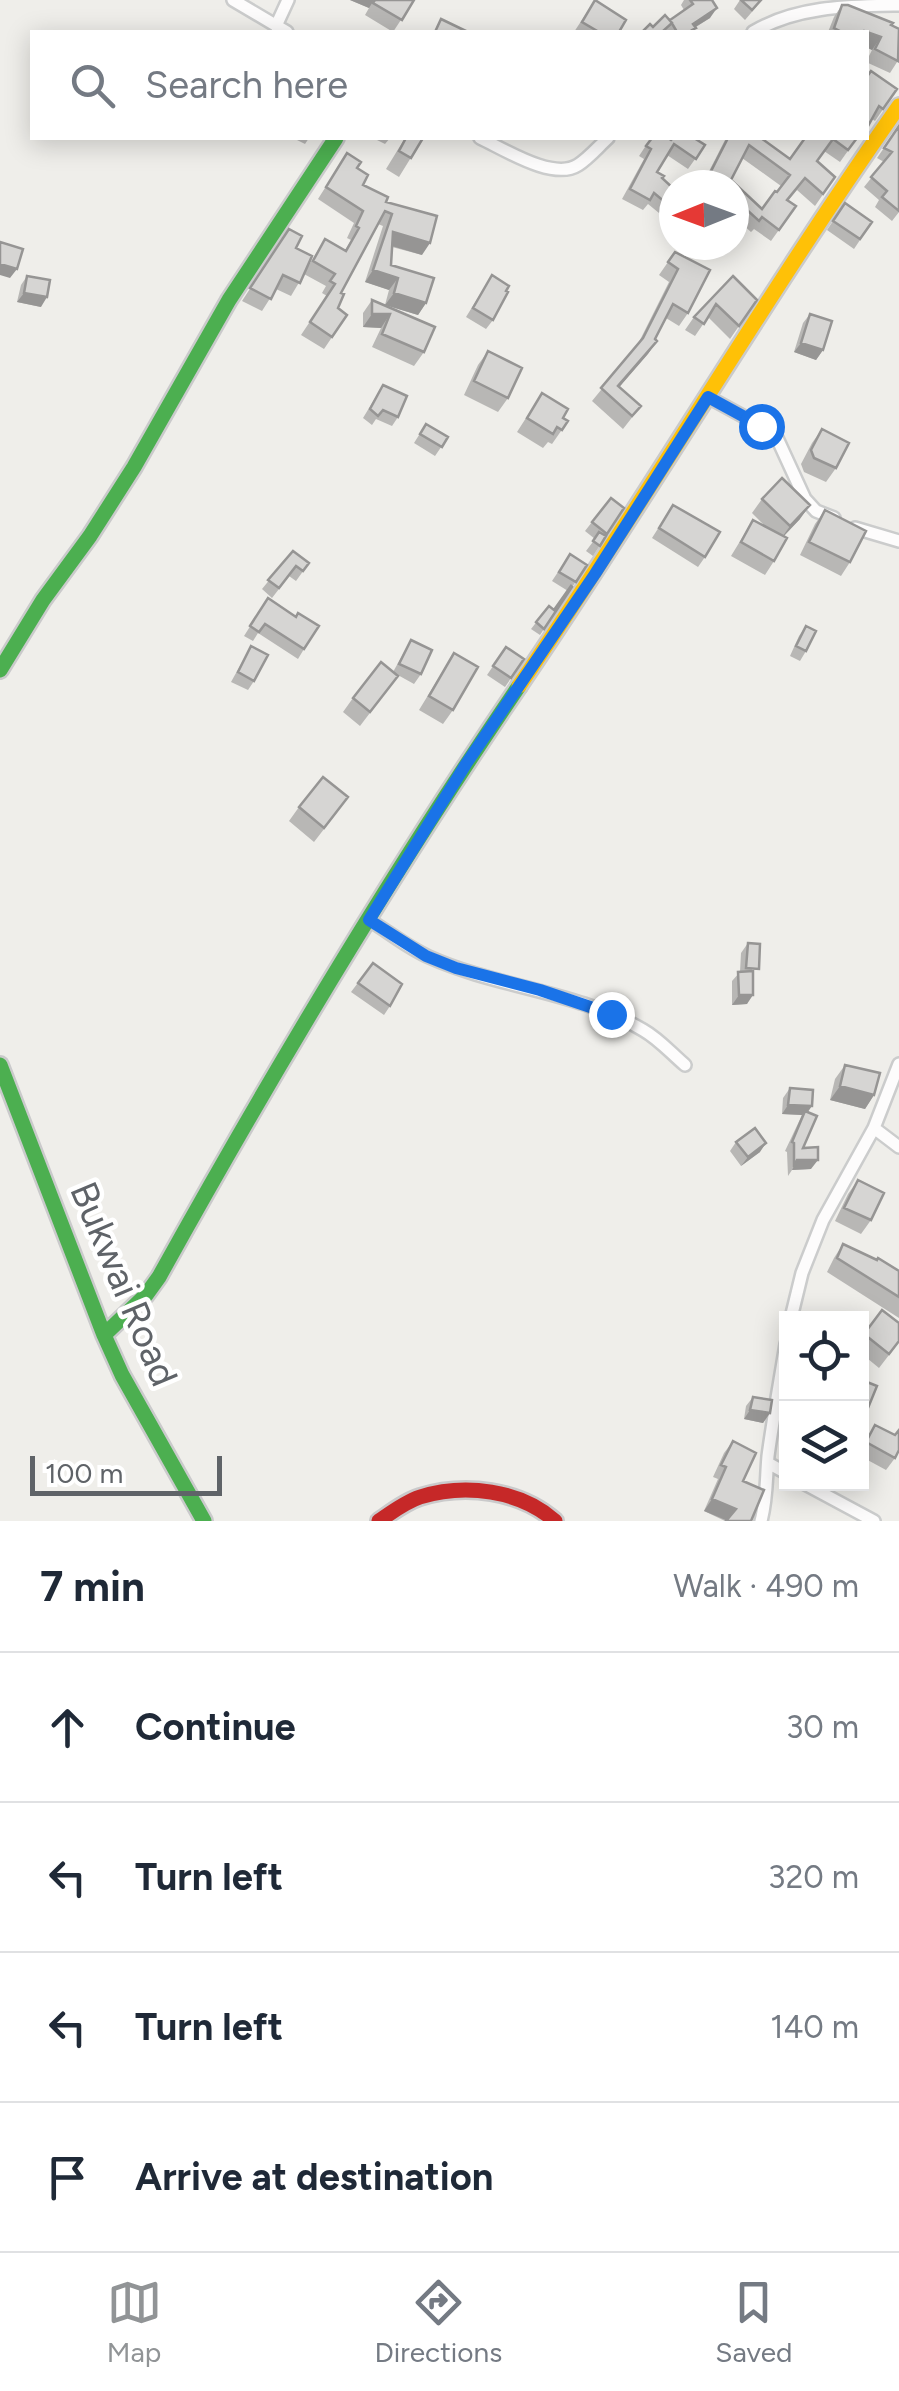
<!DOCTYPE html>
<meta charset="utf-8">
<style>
body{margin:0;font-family:Figtree,sans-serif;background:#f6f6f7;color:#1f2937}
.controls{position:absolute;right:30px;bottom:30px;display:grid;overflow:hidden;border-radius:0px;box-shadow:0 5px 25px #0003}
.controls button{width:90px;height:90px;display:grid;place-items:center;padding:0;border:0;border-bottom:2px solid #e0e1e3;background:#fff;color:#1f2937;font:50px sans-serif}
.compass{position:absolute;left:659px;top:170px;width:90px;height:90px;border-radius:50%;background:#fff;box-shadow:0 5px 25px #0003;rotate:269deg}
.scale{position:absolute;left:30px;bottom:25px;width:192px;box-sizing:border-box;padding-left:10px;border:5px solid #5f6368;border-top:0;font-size:28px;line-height:35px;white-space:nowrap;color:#5f6368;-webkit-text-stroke:8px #fff;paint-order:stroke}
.stop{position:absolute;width:30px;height:30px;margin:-22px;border:8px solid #1a73e8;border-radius:50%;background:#fff}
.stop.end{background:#1a73e8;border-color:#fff;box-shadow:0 2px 10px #0008}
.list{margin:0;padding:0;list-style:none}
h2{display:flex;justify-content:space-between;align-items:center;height:130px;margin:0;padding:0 40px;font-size:42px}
h2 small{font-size:32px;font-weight:400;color:#747a83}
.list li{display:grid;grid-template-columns:65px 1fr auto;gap:30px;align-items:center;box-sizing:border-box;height:150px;padding:0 40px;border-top:2px solid #e0e1e3}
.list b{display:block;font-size:38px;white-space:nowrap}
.list em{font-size:32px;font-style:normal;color:#747a83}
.icon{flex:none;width:55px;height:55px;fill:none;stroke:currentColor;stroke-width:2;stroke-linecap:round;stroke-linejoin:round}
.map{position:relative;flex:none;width:899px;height:1521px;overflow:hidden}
.search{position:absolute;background:#fff;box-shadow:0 5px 25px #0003;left:30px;right:30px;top:30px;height:110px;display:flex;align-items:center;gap:25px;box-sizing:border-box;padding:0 35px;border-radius:0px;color:#747a83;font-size:38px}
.sheet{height:730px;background:#fff}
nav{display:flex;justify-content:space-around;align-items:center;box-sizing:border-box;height:140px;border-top:2px solid #e0e1e3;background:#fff;font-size:28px;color:#747a83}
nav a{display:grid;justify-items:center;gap:5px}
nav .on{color:#919496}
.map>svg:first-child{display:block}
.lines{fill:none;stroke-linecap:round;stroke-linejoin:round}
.street-casing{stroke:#cbcccc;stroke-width:16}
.fast-casing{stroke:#cacacb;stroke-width:20}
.slow-casing{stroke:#cacacb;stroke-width:20}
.jam-casing{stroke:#cacacb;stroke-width:20}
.street{stroke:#fdfcfc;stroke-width:11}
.fast{stroke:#4caf50;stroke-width:15}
.slow{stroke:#ffc107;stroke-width:15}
.jam{stroke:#c62828;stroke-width:15}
.wall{fill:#b8b7b5;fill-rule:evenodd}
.shaded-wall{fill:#969594}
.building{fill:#d6d5d3;stroke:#969594;stroke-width:2.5;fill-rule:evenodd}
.route{stroke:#1a73e8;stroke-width:12}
.labels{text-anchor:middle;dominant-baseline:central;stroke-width:9;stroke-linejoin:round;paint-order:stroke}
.street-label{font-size:38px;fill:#5f6368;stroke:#fff}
</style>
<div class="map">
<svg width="899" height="1521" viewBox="0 0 899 1521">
<rect width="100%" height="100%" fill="#efeeea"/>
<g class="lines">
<g class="street-casing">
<path id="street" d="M233,0l54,32
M276,26l12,-26
M753,32c44,-26 95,-26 146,-27
M480,138c24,11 73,43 98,27 11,-7 21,-19 30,-27
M708,397l53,29 16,12 28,61 11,12 18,7
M855,528l44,13
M369,920c20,12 39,28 60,37 69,31 148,34 214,73 16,9 29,24 42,35
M874,1128l25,-64
M791,1318l11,-45 21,-53 51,-92 25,19
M768,1463l18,10
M805,1484l69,37
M761,1521c6,-22 5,-43 7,-65 5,-37 12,-75 18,-112"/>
</g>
<g class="fast-casing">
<path id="fast" d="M0,670l43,-70 47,-64 44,-69 95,-167 107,-162
M0,1065l104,270 18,40 82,146
M104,1335l42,-40 13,-18c112,-202 230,-400 360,-591"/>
</g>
<g class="slow-casing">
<path id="slow" d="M519,686c130,-191 247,-391 380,-580"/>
</g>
<g class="jam-casing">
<path id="jam" d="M379,1521c13,-9 26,-19 41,-24 45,-14 100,-7 135,24"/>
</g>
<use href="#street" class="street"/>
<use href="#fast" class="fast"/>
<use href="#slow" class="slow"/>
<use href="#jam" class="jam"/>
</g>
<path class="wall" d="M350,0h64l-21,32 -28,-17 4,-7z
M595,0l23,32h1h-45z
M684,0h28l-2,18 -14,9 -3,5h-51l28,-12 14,-10 -3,-5z
M740,0l17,6 -12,14 -11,-11z
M842,5l49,20 8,34 -9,14 -24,-11 6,-12 -6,-3v-15h-38l6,-15z
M866,78l31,11 -22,32 -3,-2 -6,9z
M899,126v86l-7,9 -17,-14 4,-7 -15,-13 20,-25 -7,-4z
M293,138h16l-4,6z
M373,138h17l-5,6z
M405,138h18l-24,39 -13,-8z
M651,138l54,7 -17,24 -21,-14 -10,17 5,6 7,23 -10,12 -11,-9 -5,6 -21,-11 22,-40 -5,-3z
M726,138h35l29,21 15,-21h52l-17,24 -16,-11 -7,10 18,16 -20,29 -18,-16 -9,11 8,5 -25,35 -17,-12 -3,3 -17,-15v-32h-32zM742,158l39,28 -19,23 -31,-29z
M347,153l10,15 6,17 23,17 36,53 -30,-8 -1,18 35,38 -8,12 -33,-10 4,-15 -24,-8 18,-56 -5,-2 -37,69 -3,15 9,7 -23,34 -23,-14 26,-39 -5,-3 4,-7 -22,-12 -13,22 -15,-7 -14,22 -20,-10 47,-72 15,44 21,-34 20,11 6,-10 -4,-2 7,-15 -36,-24z
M845,203l27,19 -18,27 -27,-19z
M675,252l13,61 -9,13 -13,-8 -11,21 2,2 -38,46 22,19 -18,23 -31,-28 45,-55 32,-64 -10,-7z
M492,275l1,45 -7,9 -20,-12z
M27,276l14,31 -24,-5 4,-17z
M733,276l24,24 -27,39 -22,-22 -13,19 -10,-6 9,-13z
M372,300l52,52 -10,14 -42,-19 9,-19 -18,-1v-14z
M810,314l13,36 -7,10 -22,-8 9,-29z
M488,351l20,47 -10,14 -34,-17 14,-30z
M383,385l15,32 -6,9 -16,-7 -4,6 -9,-7z
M542,393l21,25 5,3 -16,23 -4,-2 -5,6 -26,-16z
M426,424l22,13 -13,19 -21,-13z
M822,429l14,39 -10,14 -22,-10 -3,-8 11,-21z
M762,499l38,20 -16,17 -10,25 -9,14 -34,-19 22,-36 13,7 -14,-14z
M673,505l32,52 -7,10 -46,-29z
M624,508l-31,48 -7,-5 9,-12 -10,-8 7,-9z
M825,510l25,52 -9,14 -41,-21 15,-31z
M293,551l16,12 -13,18 -7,-5 -17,22 -10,-9z
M570,554l17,11 -47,70 -9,-6 18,-23 5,4 14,-19 -16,-10z
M268,598l28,19 8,32 -6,10 -40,-26 -5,8 -9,-5z
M806,626v25l-6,10 -10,-5 9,-20z
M411,640l10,34 -7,10 -18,-10 2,2 -38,50 -17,-14 10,-14 40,-26z
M251,646l3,35 -6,9 -17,-8z
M506,647l18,12 -19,28 -18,-12z
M454,653l-1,57 -10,14 -24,-14z
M299,807l39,4 -24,31 -25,-21z
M748,943l5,34 -6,27 -15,1v-24l8,-9 1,-19z
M373,963l17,43 -6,9 -33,-23z
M845,1065l29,30 -9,14 -35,-9 5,-21z
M790,1088l18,24 -5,36 8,21 -19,1 -4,6 -1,-24 -2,-1 17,-36 -20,-1 1,-16z
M736,1142l24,10 -19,14 -11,-15z
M858,1180l13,40 -10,14 -26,-13 13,-27z
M843,1244l56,27v47l-72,-46 7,-14z
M882,1310l17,32 -20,26 -17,-14v-17z
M753,1397l17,16 -7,10 -19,-4 2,-13z
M875,1425l20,33 -9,12 -24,-13v-10z
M733,1441l10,40 8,40h-26l-21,-10 14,-32 -5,-2 11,-24z"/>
<path class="shaded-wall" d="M350,0h24l-5,8z
M717,8l-7,10 -23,14 6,-8z
M864,31l17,6 -9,13 -6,-3v-15h-3z
M393,232l37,11 -8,12 -37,-11z
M0,264l17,5 -7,9 -10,-3z
M373,270l25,8 -9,12 -24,-8z
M24,293l23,4 -6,10 -24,-5z
M394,293l32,10 -8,12 -33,-10z
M372,314h18l-9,14 -18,-1z
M657,341l-9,13 -39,45 9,-13z
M801,343l22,7 -7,10 -22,-8z
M810,505l-10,14 -20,21 10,-14z
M739,995h14l-6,9 -15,1z
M840,1086l34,9 -9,14 -35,-9z
M788,1105l24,1 -7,10v-5l-3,4 -20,-1z
M766,1143l-6,9 -19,14 7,-9z
M797,1160h21l-7,9 -19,1z
M862,1406l6,2 -6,10z
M750,1410l20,3 -7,10 -19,-4z
M712,1499l24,10 -8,12 -24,-10z"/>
<path class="building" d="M375,0h39l-12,20 -29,-17z
M595,0l31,20 -7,12h-20l-17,-10z
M690,0h22l5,8 -24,16 3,4 -4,2 1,2h-16l-7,-12 23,-16z
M741,0h20l-9,10z
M842,5h6l45,18 -2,2 8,4 -1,32 -23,-12 6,-12 -17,-6 -1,1h-21l-8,-4z
M665,15l7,8 -10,9h-20l8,-8 3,3z
M441,19l27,13h-33z
M871,71l26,18 -14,20 -4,-3 -11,20 -2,-1v-47z
M899,126v85l-17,-14 5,-6 -16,-14 21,-25 -8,-4z
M406,138h17l-12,20 -12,-7z
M652,138h16l3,2 2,-2h21l11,7 -9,14 -22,-15 -17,28 7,4 -2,2 12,11v4l-8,10 -12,-10 -4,7 -20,-11 21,-40 -5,-3z
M728,138h33l29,21 15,-21h52l-9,12 -15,-11 -16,22 18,16 -12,17 -18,-16 -18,22 9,6 -17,24 -17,-13 -3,4 -25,-23v-13h-20l-8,-4zM749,145l41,30 -13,17 -2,-1 -13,18 -31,-29z
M347,153l14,9 -4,6 11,7 -5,10 25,12 -2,5 51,14 -7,27 -37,-11 -2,33 43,13 -8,25 -32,-10 4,-15 -25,-8 19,-56 -7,-3 -44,82 3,1 -6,14 9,7 -15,22 -22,-15 25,-38 -5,-3 5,-7 -22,-13 12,-22 21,12 13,-23 -3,-2 7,-15 -37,-24z
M845,203l27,19 -12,17 -27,-18z
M289,229l13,7 -6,12 16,8 -12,27 -17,-8 -12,24 -21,-11z
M0,242l23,7 -6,20 -17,-5z
M675,252l35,18 -22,43 -15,-9 -18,35 2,2 -39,45 23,20 -9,10 -31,-28 42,-50 35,-69 -10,-7z
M492,275l17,11 -3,5 2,1 -15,28 -20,-12z
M27,276l23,4 -3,17 -23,-4z
M733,276l24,24 -18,26 -23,-22 -12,20 -10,-7z
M372,300l63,27 -11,25 -42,-18 8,-20h-18z
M810,314l22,7 -9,29 -22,-7z
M488,351l34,17 -14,30 -34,-17z
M383,385l24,11 -9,21 -15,-7 -5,6 -8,-7z
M542,393l26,16 -5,9 5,3 -6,9 -5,-3 -4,7 -26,-16z
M426,424l22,13 -6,10 -22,-13z
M822,429l27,14 -13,25 -22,-10 -3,-8z
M782,478l28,27 -20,21 -28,-27z
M611,498l13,10 -17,26 -15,-12z
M673,505l47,27 -15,25 -46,-29z
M825,510l41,21 -16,31 -41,-20z
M753,520l34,18 -13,23 -33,-19z
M599,532l7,4 -6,10 -7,-5z
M293,551l16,12 -6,8 -7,-5 -17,22 -11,-8z
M570,554l17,11 -11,17 -17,-10z
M571,586l1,1 -28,42 -8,-7 13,-16 5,4z
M268,598l28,19 2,-4 21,13 -15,23 -39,-25 -6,8 -9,-6z
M806,626l10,5 -10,20 -10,-5z
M411,640l21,10 -11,24 -22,-10z
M251,646l17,9 -14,26 -16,-9z
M506,647l18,12 -13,19 -18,-12z
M454,653l24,14 -25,43 -24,-14z
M381,662l17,14 -28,36 -17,-14z
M323,777l25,20 -24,31 -25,-21z
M748,943l12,1 -1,25 -13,-1z
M373,963l29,21 -12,22 -32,-23z
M753,971v24h-14l-1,-23z
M845,1065l35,8 -6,22 -34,-9z
M790,1088l23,2 -1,16 -24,-1z
M805,1111l12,5 -14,32 15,-1v13h-21l-3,7v-24l-2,-1z
M755,1128l11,15 -18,14 -12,-15z
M858,1180l26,13 -13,27 -27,-12z
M843,1244l34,16 1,-2 21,13v26l-62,-39z
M882,1310l17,13v18l-10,13 -25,-20z
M862,1380l15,6 -9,22 -6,-2z
M753,1397l19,3 -2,13 -20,-3z
M875,1425l20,10 4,-5v20l-4,8 -29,-16z
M733,1441l23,12 -13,28 21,9 -13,31h-25l10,-12 -24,-10 14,-32 -5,-2z"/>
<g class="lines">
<path class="route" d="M611,1014l-71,-24 -84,-22 -30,-12 -57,-36 97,-156 129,-190 113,-177 53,29"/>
</g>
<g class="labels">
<g class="street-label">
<text transform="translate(124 1284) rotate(67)">Bukwai Road</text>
</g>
</g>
</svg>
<div class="controls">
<button><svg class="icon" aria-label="locate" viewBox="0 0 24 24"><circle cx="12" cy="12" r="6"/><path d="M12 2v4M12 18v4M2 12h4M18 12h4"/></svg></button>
<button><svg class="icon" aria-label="layers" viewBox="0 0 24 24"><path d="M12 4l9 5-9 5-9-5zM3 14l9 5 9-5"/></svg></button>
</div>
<svg class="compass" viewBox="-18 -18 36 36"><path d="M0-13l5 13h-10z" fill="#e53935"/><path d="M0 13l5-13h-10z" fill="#747a83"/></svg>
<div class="scale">100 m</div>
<div class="stop" style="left:761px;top:426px"></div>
<div class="stop end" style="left:611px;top:1014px"></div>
<div class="search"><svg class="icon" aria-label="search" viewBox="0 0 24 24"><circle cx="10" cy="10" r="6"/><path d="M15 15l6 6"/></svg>Search here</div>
</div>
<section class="sheet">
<h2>7 min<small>Walk · 490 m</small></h2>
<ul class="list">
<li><svg class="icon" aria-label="ahead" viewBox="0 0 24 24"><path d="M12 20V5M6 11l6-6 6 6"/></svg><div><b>Continue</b></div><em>30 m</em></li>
<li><svg class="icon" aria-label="left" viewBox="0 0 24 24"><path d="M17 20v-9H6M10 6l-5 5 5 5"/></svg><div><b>Turn left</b></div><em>320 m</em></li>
<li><svg class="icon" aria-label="left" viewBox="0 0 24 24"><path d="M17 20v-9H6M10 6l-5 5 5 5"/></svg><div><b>Turn left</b></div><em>140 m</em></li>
<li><svg class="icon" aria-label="arrive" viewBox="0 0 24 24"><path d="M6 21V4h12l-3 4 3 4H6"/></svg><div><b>Arrive at destination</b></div></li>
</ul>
</section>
<nav>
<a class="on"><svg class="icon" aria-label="map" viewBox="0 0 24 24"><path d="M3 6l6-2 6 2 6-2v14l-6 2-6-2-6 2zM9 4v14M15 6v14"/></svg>Map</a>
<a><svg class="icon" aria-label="directions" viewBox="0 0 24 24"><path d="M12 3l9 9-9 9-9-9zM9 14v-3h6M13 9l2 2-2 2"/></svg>Directions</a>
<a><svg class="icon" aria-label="saved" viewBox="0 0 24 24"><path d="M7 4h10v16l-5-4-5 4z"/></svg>Saved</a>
</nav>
